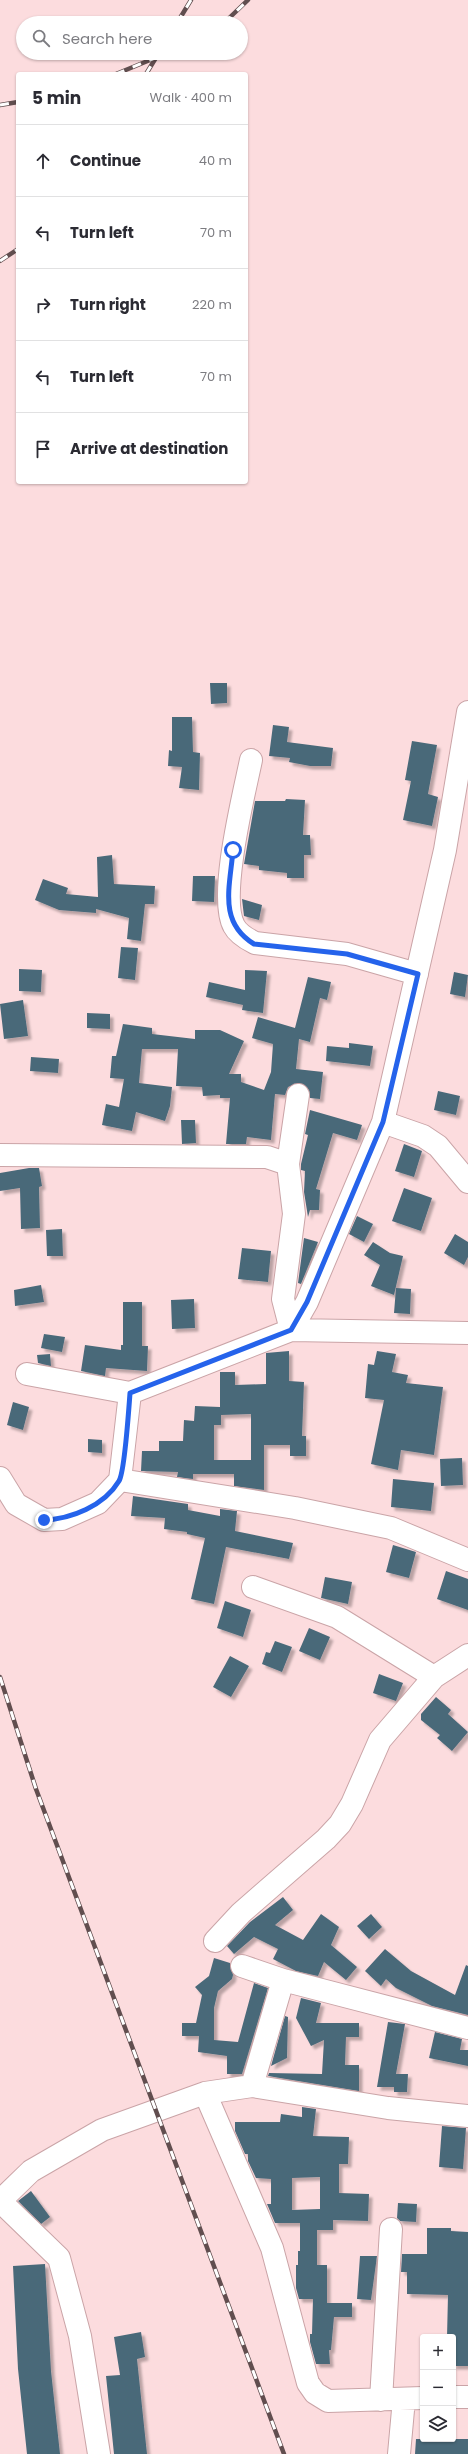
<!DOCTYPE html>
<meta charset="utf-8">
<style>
body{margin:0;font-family:Poppins,sans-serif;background:#f2f2f3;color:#2b2b33}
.controls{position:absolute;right:12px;bottom:12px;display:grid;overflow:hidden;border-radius:4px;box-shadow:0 1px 3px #0004}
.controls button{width:36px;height:36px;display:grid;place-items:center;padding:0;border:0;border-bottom:1px solid #e1e1e2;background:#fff;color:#2b2b33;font:20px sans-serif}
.stop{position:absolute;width:12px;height:12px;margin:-9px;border:3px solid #2563eb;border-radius:50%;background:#fff}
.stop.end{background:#2563eb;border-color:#fff;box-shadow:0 1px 4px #0008}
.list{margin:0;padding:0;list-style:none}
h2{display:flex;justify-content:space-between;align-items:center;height:52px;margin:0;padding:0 16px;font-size:17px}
h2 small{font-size:13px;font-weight:400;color:#7c7c81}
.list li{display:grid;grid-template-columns:26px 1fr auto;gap:12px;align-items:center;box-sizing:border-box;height:72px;padding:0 16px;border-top:1px solid #e1e1e2}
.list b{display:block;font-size:15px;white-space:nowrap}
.list em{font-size:13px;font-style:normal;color:#7c7c81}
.icon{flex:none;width:22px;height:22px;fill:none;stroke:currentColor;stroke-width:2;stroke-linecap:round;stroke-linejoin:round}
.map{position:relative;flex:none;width:468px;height:2454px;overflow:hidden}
.search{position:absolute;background:#fff;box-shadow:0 1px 3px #0004;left:16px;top:16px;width:232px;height:44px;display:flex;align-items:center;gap:10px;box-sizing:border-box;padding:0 14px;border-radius:22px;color:#7c7c81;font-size:15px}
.panel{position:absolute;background:#fff;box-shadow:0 1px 3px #0004;left:16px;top:72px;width:232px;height:412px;border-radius:4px}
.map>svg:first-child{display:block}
.building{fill:#4a6979;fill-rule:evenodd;filter:url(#shadow)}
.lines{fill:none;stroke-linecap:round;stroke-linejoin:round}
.minor-casing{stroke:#caa4a7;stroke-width:24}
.minor{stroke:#fff;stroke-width:22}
.rail-casing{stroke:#614e4f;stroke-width:4.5}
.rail{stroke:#fff;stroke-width:3;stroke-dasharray:9;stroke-linecap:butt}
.route{stroke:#2563eb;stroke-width:5}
</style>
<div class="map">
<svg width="468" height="2454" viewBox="0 0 468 2454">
<defs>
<filter id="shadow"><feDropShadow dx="3.5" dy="3.5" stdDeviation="1" flood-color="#0004"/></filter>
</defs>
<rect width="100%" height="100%" fill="#fcdcde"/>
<path class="building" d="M210,683h17v20l-16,1z
M172,717h20l1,35 7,1 -1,37 -20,-2 3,-21 -14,-1 1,-16 3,1z
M273,725l16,2 -2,15 46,6 -2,18h-21l-21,-4 1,-4 -21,-2z
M412,741l25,4 -9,49 10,3 -6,29 -29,-6 8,-39 -6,-1z
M286,799l19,1 -2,35h7l1,20h-7v23h-17v-5l-28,-3v-4l-15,-2 11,-63h30z
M112,855l2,29 41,2 -1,18h-9l-4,37 -14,-2 2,-21 -33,-9v4l-37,-3 -24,-10 8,-21 25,9 -2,6 32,3 -1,-40z
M193,876h22l-1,26 -22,-1z
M242,899l20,6 -3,15 -15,-4z
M121,947l17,1 -3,32 -17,-2z
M19,969l23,1 -1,22 -22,-1z
M245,970l22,1 -4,42 -21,-3 1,-5 -37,-8 3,-15 36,8z
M454,972l14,3 -3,22 -15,-3z
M308,977l23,5 -4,18 -7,-2 -10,44 -11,-3 -3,30 27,3 -3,27 -10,-1 -1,-8 -10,-7 -11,4 -3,8 -10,-1 -4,46 -24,-3 -1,7h-20l4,-46h-10v-3l-17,1 -1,-9 -26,-1 2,-37h-36l-3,34 33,4 -2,19 -5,15 -29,-9 -4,19 -30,-6 4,-21 13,3 5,-28 -14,-1 2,-22h4l7,-32 29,4v6l43,5v-9h25l24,11 -15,33h12v8l23,8 7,-18 2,-28 -21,-6 6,-21 37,11z
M23,1000l5,36 -24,3 -4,-35z
M87,1013l23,1v15l-23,-1z
M349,1043l24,3 -3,20 -44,-5 1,-15 22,2z
M31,1057l28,2 -1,14 -28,-2z
M438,1091l22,5 -4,19 -22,-5z
M310,1110l52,15 -5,15 -24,-7 -17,56 4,1 -1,20h-9l-2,7 -4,-25 1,-21 -4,-1v-6l7,-29 -3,-1z
M181,1120h14l1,23 -14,1z
M404,1144l18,7 -8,26 -19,-6z
M29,1168h10l3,18 -3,1 1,41 -19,1 -1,-41 -20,3v-18z
M404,1188l28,10 -11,33 -29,-10z
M357,1216l16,8 -9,18 -15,-8z
M62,1229l1,27h-16l-1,-26z
M455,1234l13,8v15l-4,8 -20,-12z
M304,1238l14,4 -17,42 -3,-1z
M373,1242l17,11 13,3 -9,39 -23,-9 9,-21 -16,-10z
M242,1248l29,3 -3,31 -30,-3z
M41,1285l3,17 -29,4 -1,-16z
M396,1288l15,1 -1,25 -16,-1z
M194,1299l1,29 -23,1 -1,-29z
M123,1302h19v44h6l-1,25 -41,-3 -1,8 -24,-5 4,-26 36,5v-5h2z
M44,1334l21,3 -3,15 -21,-4z
M289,1351v30l15,1 -2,54h4v20h-16v-11h-26v45l-30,-4v-12h-41v5l-16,-2 1,-5 -37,-1 1,-20h17v-10h24l1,-21 10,1 1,-15 25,1v-35h15v13l31,-1v-31zM251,1414v46h-37v-35h7v-10z
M377,1351l19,3 -4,18 16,3 -2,8 37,4 -9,68 -33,-5 -3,20 -27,-6 13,-64 -19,-2 3,-34 6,1z
M50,1354l1,12 -13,-3 -1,-8z
M13,1402l16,5 -6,23 -16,-5z
M88,1439l14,1v13l-14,-1z
M462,1458l1,27 -22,1 -1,-27z
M393,1479l41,4 -3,28 -40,-4z
M133,1496l55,8v6l32,6v-7l17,2 -2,20 58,12 -4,16 -63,-12 -12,57 -23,-5 14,-61 -18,-4v-2l-23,-3 1,-11 -34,-2z
M393,1545l23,7 -7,26 -23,-6z
M446,1571l22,8v31l-31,-11z
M325,1577l27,5 -4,22 -27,-6z
M225,1601l26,9 -8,27 -26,-9z
M309,1628l21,9 -10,23 -21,-9z
M275,1641l17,6 -10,25 -20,-8 4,-12 4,1z
M230,1656l19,10 -18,31 -18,-10z
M379,1674l24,9 -7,18 -23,-8z
M436,1697l15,13 -3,4 20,18 -16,19 -15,-13 3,-3 -19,-15v-6z
M283,1897l10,13 -18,15 28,15 18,-26 18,13 -8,18 26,22 -11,13 -22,-18 -6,14 -22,-5 -23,-12 5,-10 -24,-12 -20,17 -7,-8 23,-24z
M371,1914l11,13 -13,12 -12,-13z
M385,1949l26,22 44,24 11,-30 2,1v49l-36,-9 -36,-18 -10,-9 -5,7 -16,-15z
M214,1958l16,5 3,12 -1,4 -14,12 -4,17v32l24,2 16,-59 14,5 -26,86h-15v-18l-29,-4 1,-16h-17v-13h14l6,-28 -7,-8 14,-11z
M301,1998l20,5 -5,20h43v14h-13l-1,28h14v26l-91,-15 1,-3 53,1 2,-34 -13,6 -15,-28z
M285,2016l3,1 -1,41 -16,8z
M388,2022l17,2 -9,50h12l-1,18h-13v-5h-17z
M435,2032l27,7 -2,11h8v16l-39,-8z
M302,2107l14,2 -3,27 36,1 -1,27h-9v29l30,1 -1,27 -35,-1v10h-16v35h10v38h25v14h-18l-3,33h-2l1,14h-14l-6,-22v-8h2l1,-35h-14l-3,-11v-23h2v-14h2v-28h-25l-8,-19h4v-25l-15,-1 -8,-17v-7h-3l-10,-23v-9h45l1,-8 21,3zM320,2177v32l-28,1v-32z
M442,2126l24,2 -3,41 -24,-2z
M31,2191l19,26 -9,7 -23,-23z
M398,2203l19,1 -1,18 -16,-1 -3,-3z
M427,2228h24v3l17,1v134h-15v-29h-6l1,-42 -41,-1v-22h-6l1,-18h25z
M360,2256h17l-6,44 -14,-1z
M45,2264l6,107 9,83h-33l-9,-85 -5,-103z
M141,2332l4,25 -8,2 10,95h-33l-8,-78 14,-1 -6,-38z
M416,2439h52v15h-53z"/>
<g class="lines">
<g class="minor-casing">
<path id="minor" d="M251,760c-7,34 -33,137 -17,166 4,8 13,13 21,17l92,11 70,20
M383,1122l40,14 15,10 30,36
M0,1155l267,2 21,7
M291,1330l16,-28 76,-180 62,-272 23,-138
M291,1330l-8,-31 11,-85 -6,-50 10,-69
M27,1374l103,19 161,-63 177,3
M0,1478l16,26 28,16 18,-1 36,-16 22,-23 10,-87
M120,1480l175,28 96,20 77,32
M253,1587l84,30 97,60
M215,1941l26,-28 85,-74 14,-15 12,-20 28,-64 54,-63 34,-22
M242,1966l41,14 185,48
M252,2086l31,-106
M205,2093l67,155 36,135 7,10 13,8 95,-3
M0,2201l31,-30 71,-41 103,-37 47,-7 136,22 80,8
M0,2201l59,57 21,78 19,118
M453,2397h15
M381,2400l10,-171
M399,2454l5,-55"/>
</g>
<use href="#minor" class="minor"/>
<g class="rail-casing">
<path id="rail" d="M177,23l14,-23
M224,23l24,-23
M116,74l51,-21
M146,74l11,-18
M0,105l18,-3
M0,261l18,-12
M0,1677l36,112 248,665"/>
</g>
<use href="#rail" class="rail"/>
</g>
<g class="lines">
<path class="route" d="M44,1520c27,-1 60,-14 75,-39 5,-8 10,-74 11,-88l161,-63 16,-28 76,-180 35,-148 -71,-20 -93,-10c-36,-22 -24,-57 -21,-94"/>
</g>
</svg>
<div class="controls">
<button>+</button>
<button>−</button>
<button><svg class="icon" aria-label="layers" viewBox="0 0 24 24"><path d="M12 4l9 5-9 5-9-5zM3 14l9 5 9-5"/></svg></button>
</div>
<div class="stop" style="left:233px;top:850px"></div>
<div class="stop end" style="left:44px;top:1520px"></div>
<div class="search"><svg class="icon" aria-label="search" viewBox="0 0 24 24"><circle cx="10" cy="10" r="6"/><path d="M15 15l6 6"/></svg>Search here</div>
<section class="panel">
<h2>5 min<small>Walk · 400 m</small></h2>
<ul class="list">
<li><svg class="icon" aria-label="ahead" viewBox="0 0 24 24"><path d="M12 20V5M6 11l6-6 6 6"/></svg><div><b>Continue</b></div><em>40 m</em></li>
<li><svg class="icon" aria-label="left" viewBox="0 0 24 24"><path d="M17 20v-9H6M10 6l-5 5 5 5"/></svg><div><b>Turn left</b></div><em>70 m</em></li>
<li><svg class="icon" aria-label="right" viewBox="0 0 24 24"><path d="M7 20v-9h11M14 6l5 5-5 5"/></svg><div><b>Turn right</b></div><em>220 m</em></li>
<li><svg class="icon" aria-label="left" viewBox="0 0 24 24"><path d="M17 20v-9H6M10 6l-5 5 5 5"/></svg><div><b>Turn left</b></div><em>70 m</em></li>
<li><svg class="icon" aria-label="arrive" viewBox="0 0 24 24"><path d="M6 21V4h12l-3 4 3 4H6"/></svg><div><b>Arrive at destination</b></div></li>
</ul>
</section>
</div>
